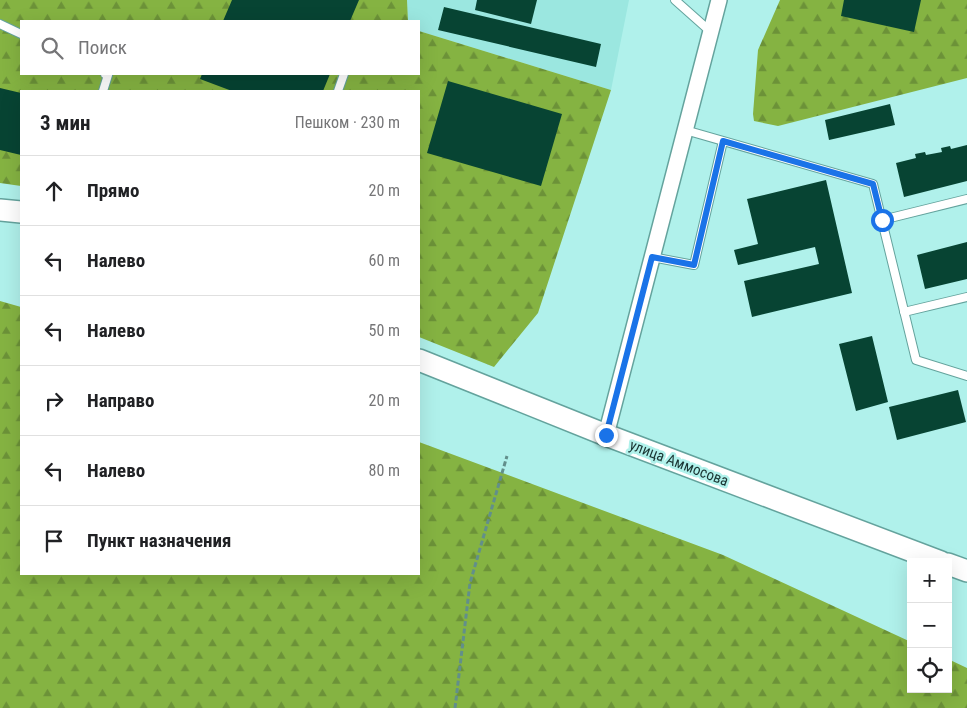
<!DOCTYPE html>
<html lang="ru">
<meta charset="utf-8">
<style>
body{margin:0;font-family:"Roboto Condensed",sans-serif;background:#f2f2f2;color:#202124}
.controls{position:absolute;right:15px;bottom:15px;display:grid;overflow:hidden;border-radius:0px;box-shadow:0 5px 20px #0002}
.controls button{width:45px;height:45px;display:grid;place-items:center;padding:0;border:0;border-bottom:1px solid #e0e0e0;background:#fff;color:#202124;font:25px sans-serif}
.stop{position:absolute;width:15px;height:15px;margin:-11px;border:4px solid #1a73e8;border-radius:50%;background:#fff}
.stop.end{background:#1a73e8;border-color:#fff;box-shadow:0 1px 5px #0008}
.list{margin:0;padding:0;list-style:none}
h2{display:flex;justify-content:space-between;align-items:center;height:65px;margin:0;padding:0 20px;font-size:21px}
h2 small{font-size:16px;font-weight:400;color:#757577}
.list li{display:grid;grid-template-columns:32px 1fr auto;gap:15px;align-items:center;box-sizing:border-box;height:70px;padding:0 20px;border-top:1px solid #e0e0e0}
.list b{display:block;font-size:19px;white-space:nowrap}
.list em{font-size:16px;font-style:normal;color:#757577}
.icon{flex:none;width:28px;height:28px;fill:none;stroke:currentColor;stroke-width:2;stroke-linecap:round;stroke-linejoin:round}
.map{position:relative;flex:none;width:967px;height:708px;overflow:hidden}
.search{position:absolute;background:#fff;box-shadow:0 5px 20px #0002;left:20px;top:20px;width:400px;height:55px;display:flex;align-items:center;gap:12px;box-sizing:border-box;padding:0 18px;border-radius:0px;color:#757577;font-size:19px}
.panel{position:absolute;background:#fff;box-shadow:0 5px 20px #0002;left:20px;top:90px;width:400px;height:485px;border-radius:0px}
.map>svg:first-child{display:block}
.built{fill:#9be7e0}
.forest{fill:url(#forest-firs)}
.building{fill:#074433}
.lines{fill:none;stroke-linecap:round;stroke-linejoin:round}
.lane-casing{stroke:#64a39d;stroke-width:10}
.street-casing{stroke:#64a39d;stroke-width:18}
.secondary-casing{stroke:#64a39d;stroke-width:24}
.path{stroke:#628f8b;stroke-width:3;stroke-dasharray:5 2.5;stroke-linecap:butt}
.lane{stroke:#fff;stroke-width:8}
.street{stroke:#fff;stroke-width:15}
.secondary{stroke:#fff;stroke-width:21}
.route{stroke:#1a73e8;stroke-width:6}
.labels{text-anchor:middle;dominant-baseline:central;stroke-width:5;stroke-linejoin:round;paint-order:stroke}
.street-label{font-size:15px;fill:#1a3432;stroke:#b0f1eb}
</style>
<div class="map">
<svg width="967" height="708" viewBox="0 0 967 708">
<defs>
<pattern id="forest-firs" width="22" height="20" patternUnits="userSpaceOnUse" patternTransform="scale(1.25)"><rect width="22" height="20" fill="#85b342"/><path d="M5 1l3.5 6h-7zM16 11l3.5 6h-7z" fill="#6c9238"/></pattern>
</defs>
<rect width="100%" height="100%" fill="#b0f1eb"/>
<path class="built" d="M407,0h222l-18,90 -192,-59v-10h-11z"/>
<path class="forest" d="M0,0h407l1,21h-387v53h398v-43l192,59 -73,223 -44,54 -75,-30v-246h-398v95l-21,-3z
M780,0h187v78l-189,48 -24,-5 -1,-7 5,-64z
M0,301l21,6v267h398v-132l304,113 188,87v47h37v-30l19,9v40h-967z"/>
<path class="building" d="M232,0h127l-9,21h-127z
M477,0h60l-6,24 -56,-14z
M844,0h77l-7,32 -73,-16z
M444,7l157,37 -5,23 -158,-37z
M202,74h128l-7,17h-91l-32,-12z
M448,81l114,33 -21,72 -114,-33z
M0,88l21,5v62l-21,-5z
M890,104l5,21 -66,15 -4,-20z
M967,145v36l-63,16 -8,-34 20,-5 -1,-4 10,-2 1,3 16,-3 -1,-4 9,-2 1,3z
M826,180l26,113 -100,24 -8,-36 75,-17 -4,-17 -77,18 -4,-15 24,-6 -11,-45z
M967,242v37l-42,10 -8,-34z
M872,336l16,66 -32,9 -17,-67z
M958,390l8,32 -69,18 -8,-33z"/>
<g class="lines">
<g class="lane-casing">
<path id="lane" d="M675,0l36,32
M0,24l21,10
M103,91l5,-16 -3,-1
M338,91l6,-17
M685,130l188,54 43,176 51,16
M882,220l85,-21
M652,257l42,8 29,-124
M904,312l63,-15"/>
</g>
<g class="street-casing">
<path id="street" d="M606,435l113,-435"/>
</g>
<g class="secondary-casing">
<path id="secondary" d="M0,210l21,2
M419,360l187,75 335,127
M948,564l19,7"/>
</g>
<path class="path" d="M455,708l15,-125 37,-127"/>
<use href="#lane" class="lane"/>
<use href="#street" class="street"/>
<use href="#secondary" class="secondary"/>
</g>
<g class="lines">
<path class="route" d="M606,435l46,-178 42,8 29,-124 150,43 9,36"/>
</g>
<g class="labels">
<g class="street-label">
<text transform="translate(679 463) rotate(21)">улица Аммосова</text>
</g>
</g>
</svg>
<div class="controls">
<button>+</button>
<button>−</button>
<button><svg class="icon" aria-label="locate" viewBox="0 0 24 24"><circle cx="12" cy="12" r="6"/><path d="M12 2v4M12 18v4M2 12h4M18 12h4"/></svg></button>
</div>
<div class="stop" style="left:882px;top:220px"></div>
<div class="stop end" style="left:606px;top:435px"></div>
<div class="search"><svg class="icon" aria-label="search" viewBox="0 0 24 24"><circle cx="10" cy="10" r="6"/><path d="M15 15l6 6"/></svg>Поиск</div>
<section class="panel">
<h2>3 мин<small>Пешком · 230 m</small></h2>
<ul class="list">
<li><svg class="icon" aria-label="ahead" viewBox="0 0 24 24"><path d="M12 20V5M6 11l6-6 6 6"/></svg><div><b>Прямо</b></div><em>20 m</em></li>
<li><svg class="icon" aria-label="left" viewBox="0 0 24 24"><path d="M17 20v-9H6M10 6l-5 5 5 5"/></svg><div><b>Налево</b></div><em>60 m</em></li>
<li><svg class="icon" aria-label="left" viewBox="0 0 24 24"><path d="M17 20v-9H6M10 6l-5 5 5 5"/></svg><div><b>Налево</b></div><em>50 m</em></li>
<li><svg class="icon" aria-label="right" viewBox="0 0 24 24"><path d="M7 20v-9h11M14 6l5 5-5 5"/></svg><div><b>Направо</b></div><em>20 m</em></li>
<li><svg class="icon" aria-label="left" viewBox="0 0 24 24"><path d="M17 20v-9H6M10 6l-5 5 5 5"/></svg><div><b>Налево</b></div><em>80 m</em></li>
<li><svg class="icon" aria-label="arrive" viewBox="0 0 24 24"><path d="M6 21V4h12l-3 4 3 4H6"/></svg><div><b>Пункт назначения</b></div></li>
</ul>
</section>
</div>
